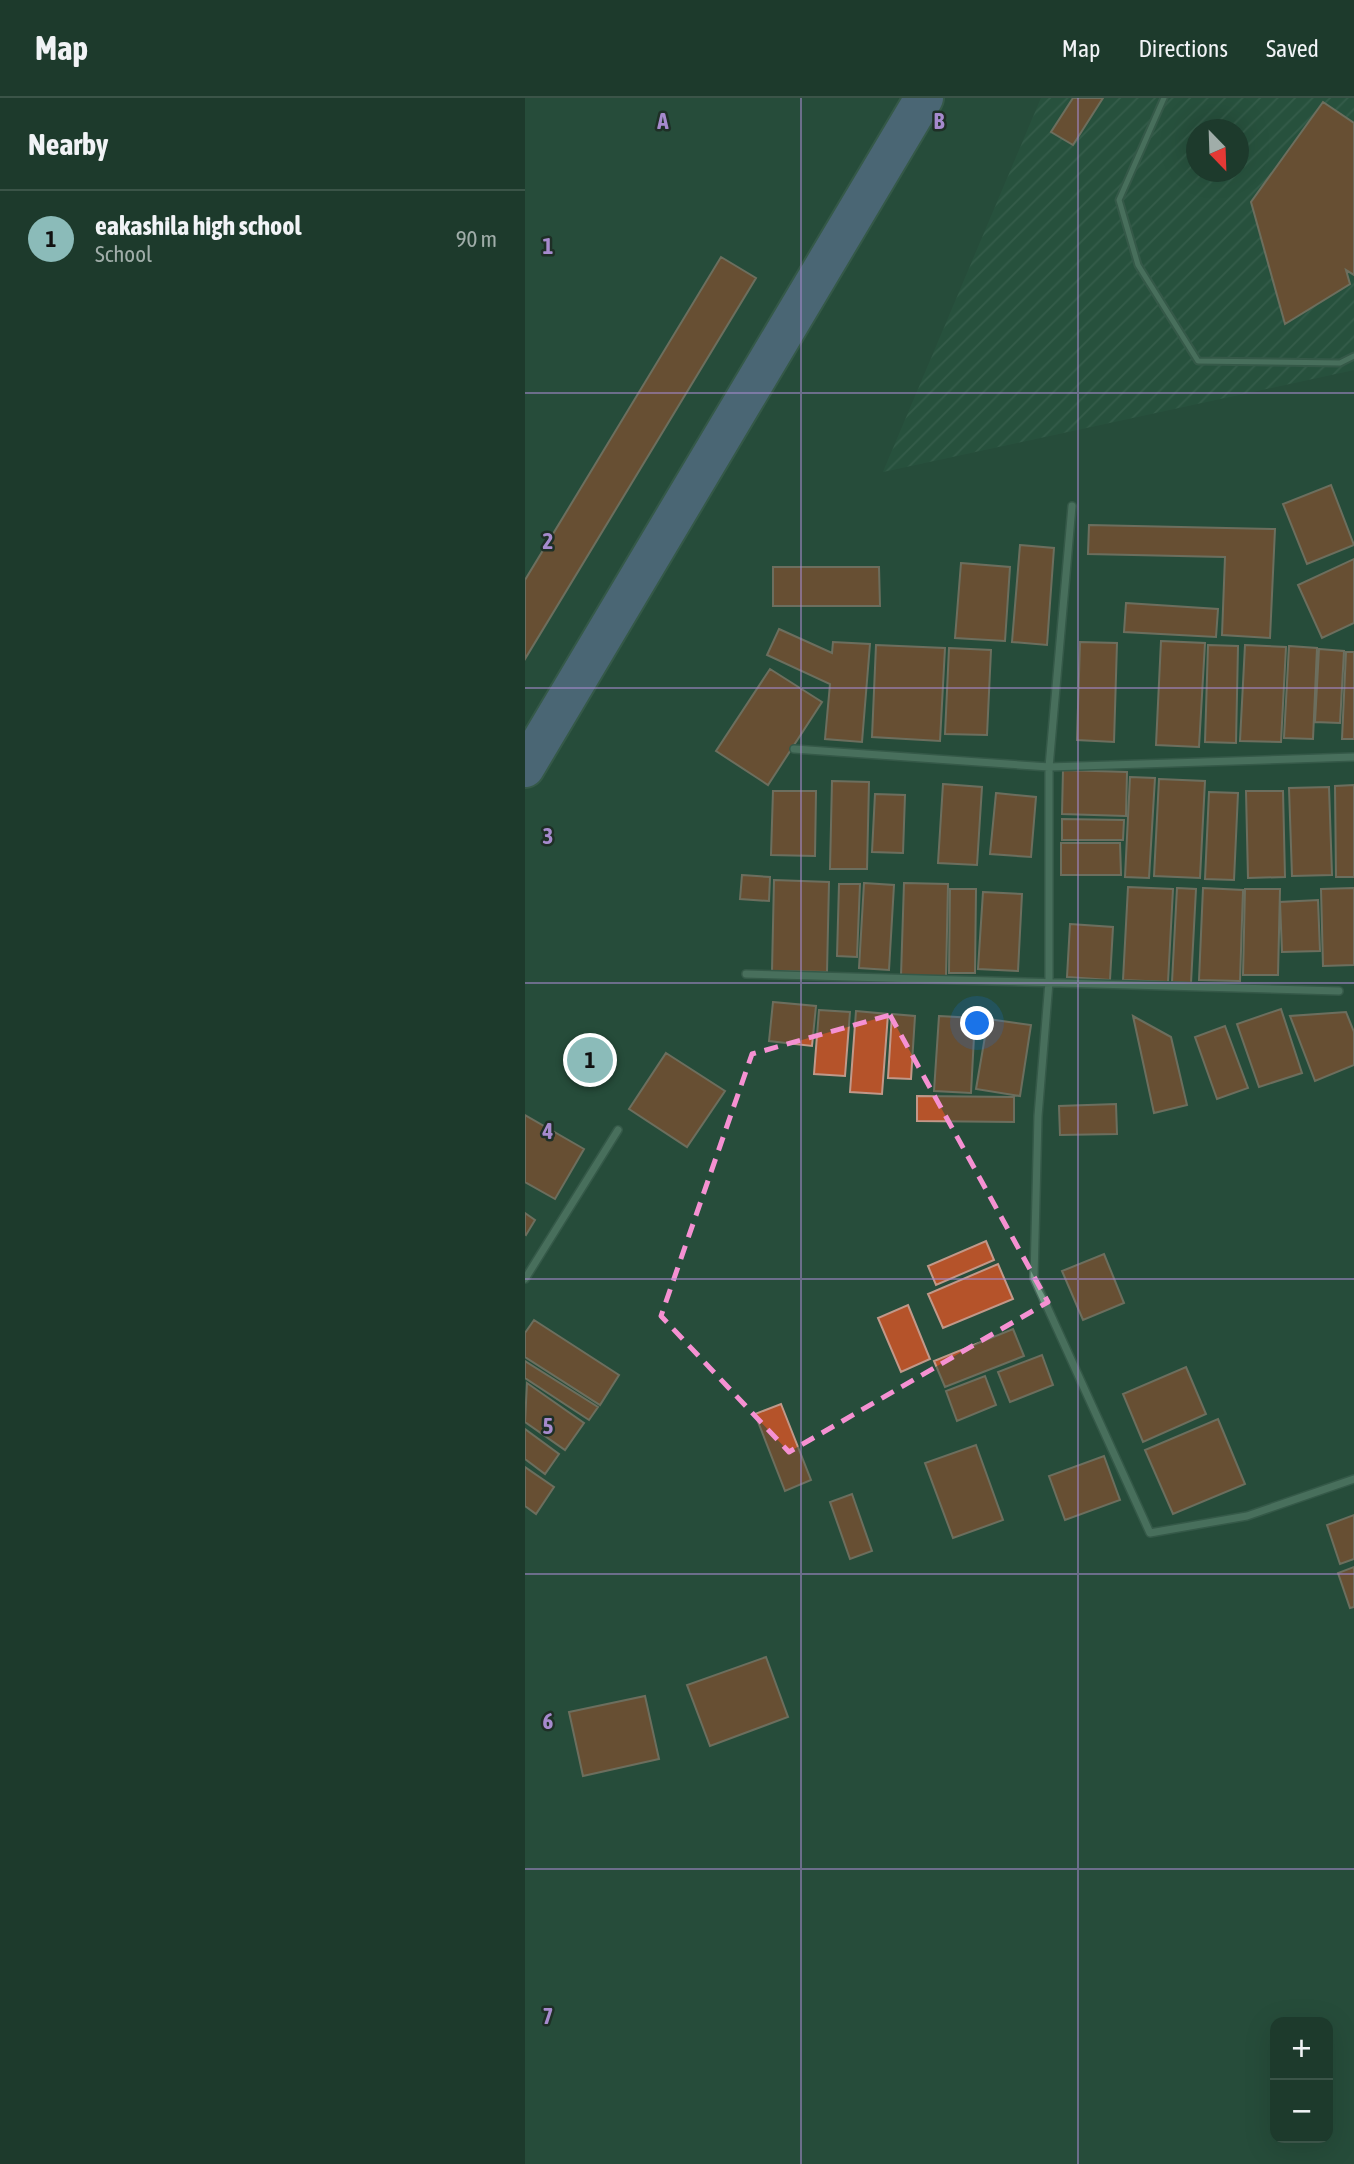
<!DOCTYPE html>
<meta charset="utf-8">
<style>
body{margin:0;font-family:"Asap Condensed",sans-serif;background:#254134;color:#f1f3f6}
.controls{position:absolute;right:21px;bottom:21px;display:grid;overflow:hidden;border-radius:14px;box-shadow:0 7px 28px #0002}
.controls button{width:63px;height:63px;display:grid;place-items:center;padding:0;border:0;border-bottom:2px solid #3b5448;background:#1d3a2c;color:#f1f3f6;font:35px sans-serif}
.compass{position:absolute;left:661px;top:21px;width:63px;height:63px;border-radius:50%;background:#1d3a2c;box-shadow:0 7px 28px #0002;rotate:157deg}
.you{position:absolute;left:453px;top:926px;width:24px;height:24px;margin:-18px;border:5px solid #fff;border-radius:50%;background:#1a73e8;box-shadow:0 0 0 10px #1a73e833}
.badge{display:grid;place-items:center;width:46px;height:46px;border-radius:50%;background:#8bbbb9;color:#111;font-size:23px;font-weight:700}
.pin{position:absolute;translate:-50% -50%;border:4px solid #fff;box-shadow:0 2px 7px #0006}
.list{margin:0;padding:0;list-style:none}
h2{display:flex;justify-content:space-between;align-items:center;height:91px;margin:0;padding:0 28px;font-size:30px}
h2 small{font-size:23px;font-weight:400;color:#a0ada9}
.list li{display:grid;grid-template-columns:46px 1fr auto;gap:21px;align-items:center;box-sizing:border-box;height:98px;padding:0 28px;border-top:2px solid #3b5448}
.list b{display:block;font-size:26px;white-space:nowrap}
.list p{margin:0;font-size:23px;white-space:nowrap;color:#a0ada9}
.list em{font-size:23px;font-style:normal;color:#a0ada9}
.map{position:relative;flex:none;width:829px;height:2066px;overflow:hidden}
header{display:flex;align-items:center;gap:42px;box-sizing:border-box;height:98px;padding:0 35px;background:#1d3a2c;border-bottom:2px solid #3b5448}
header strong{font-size:33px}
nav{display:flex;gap:38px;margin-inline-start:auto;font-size:24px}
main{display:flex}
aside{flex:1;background:#1d3a2c}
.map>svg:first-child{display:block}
.industrial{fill:url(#industrial-furrows);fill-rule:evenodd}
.building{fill:#b5532a;stroke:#c19889;stroke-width:2}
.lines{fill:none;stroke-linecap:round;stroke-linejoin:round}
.lane-casing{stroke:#47685a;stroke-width:9}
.street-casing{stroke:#47685a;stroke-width:10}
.primary-casing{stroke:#47685a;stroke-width:42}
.lane{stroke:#729a85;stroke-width:5}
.street{stroke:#729a85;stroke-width:7}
.primary{stroke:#7685bb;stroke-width:38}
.marked{fill:none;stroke:#f591d2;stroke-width:5;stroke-dasharray:14 9;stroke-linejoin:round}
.grid{fill:none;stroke:#a68acd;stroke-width:2;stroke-opacity:0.55}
.grid-label{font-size:23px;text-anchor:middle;font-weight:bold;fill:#a68acd;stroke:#1e2f26;stroke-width:5;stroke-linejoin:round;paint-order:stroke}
</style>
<header>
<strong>Map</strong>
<nav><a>Map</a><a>Directions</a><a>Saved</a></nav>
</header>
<main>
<aside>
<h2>Nearby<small></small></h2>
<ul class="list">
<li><span class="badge">1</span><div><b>eakashila high school</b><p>School</p></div><em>90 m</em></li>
</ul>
</aside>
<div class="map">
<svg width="829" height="2066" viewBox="0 0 829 2066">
<defs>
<pattern id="industrial-furrows" width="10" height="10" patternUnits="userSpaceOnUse" patternTransform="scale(1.75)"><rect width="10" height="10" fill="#295842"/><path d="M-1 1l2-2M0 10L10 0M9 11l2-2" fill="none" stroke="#47705d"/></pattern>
</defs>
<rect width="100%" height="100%" fill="#274d3b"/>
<path class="industrial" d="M516,0h313v272l-471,102zM671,32h42v42h-42z"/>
<path class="building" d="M548,0h30l-30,47 -22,-13z
M798,4l31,21v152l-8,-5 4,14 -65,40 -34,-122z
M196,159l35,21 -231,381v-79z
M806,387l23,60 -47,19 -24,-60z
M564,427l186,4 -5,109 -48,-3 3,-78 -137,-3z
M495,447l34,3 -7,97 -35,-3z
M829,461v64l-32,15 -24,-53z
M436,465l49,4 -5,74 -50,-3z
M248,469h106l1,39h-107z
M601,505l92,6 -2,28 -92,-5z
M254,531l53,24 1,-11 37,2 -8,98 -37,-3 5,-55 -63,-29z
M636,543l44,2 -6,104 -43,-2z
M555,544l37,1 -3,99 -37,-2z
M351,547l69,3 -5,93 -68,-4z
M683,547l30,1 -2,97 -31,-1z
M720,547l41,2 -5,95 -41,-1z
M764,548l28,2 -4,91 -29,-1z
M424,550l42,2 -4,85 -42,-1z
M794,551l25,2 -4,72 -25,-1z
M821,554h8v87h-12z
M245,571l52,33 -54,83 -52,-34z
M538,672l64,2 -1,44 -64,-2z
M605,679l25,1 -6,100 -24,-1z
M634,681l46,2 -5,97 -46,-2z
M307,683l37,1 -2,87h-37z
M418,686l39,3 -5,78 -39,-2z
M829,687v92h-18l-1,-91z
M804,689l3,88 -40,1 -3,-88z
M248,693h43l-1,65 -44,-1z
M721,693h37l2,86 -37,1z
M684,694l29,1 -4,87 -29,-1z
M471,695l40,4 -5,60 -41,-3z
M350,696l30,1 -2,58 -31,-1z
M537,721l62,1 -1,20h-61z
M536,745h59l1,32h-60z
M217,777l28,2 -1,24 -29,-2z
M249,782l55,2 -2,90 -55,-1z
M339,785l30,2 -5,85 -30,-2z
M379,785l44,1 -2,93 -45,-1z
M314,786h21l-3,73 -20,-1z
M603,789l45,2 -5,93 -45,-2z
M652,790l19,1 -5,94 -19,-1z
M678,790l40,2 -3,91 -41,-1z
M829,790v77l-31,1 -2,-77z
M425,791h26l-1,84h-26z
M720,791h35l-2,86h-35z
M458,794l39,2 -4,77 -40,-2z
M793,802l2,51 -38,1 -2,-50z
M545,826l43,3 -3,53 -43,-3z
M248,904l43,4 -4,40 -43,-5z
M756,911l21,64 -43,14 -22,-63z
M294,912l31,2 -5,64 -31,-2z
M331,913l32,3 -6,80 -32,-2z
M821,914l8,20v33l-39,16 -25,-65z
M367,916l23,2 -4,63 -23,-1z
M414,918l36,2 -4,75 -37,-2z
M608,918l38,21 16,68 -33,8z
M463,921l43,6 -11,71 -44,-7z
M700,928l23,62 -31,11 -22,-62z
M141,955l59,38 -38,56 -58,-38z
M392,998l97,1v25l-97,-1z
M591,1006l1,30 -57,1 -1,-29z
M0,1017l59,34 -29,50 -30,-17z
M0,1115l10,7 -9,15 -1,-1z
M461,1143l8,19 -58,25 -8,-19z
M579,1156l20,49 -41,17 -21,-49z
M473,1166l15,35 -70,29 -15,-34z
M383,1207l22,54 -29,13 -23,-54z
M9,1222l85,55 -19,30 -75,-48v-24z
M488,1231l11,27 -79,31 -11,-26z
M517,1257l11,30 -43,17 -12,-30z
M0,1263l73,46 -9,13 -64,-42z
M661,1269l20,47 -63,28 -20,-48z
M460,1278l11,29 -39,16 -11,-30z
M2,1285l57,40 -19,27 -40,-28z
M256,1306l30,76 -26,11 -30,-77z
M693,1321l27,65 -72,30 -28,-64z
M0,1331l34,25 -14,20 -20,-15z
M451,1347l27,75 -50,18 -28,-75z
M579,1358l16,44 -55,20 -16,-44z
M0,1369l29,20 -18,27 -11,-8z
M327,1396l20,57 -22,8 -20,-57z
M829,1417v44l-14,5 -13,-39z
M829,1469v40l-4,1 -12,-35z
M241,1559l22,60 -78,29 -23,-61z
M120,1598l14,63 -76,17 -14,-64z"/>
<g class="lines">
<g class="lane-casing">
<path id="lane" d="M639,0l-45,102 19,65 60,96 142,2 14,-7"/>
</g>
<g class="street-casing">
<path id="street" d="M547,408l-23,261v215l-11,134 -4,162 116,255 97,-17 107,-37
M269,651l255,18 305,-10
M221,876l593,17
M0,1181l93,-149"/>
</g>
<g class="primary-casing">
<path id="primary" d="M0,670l399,-670"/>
</g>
<use href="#lane" class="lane"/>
<use href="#street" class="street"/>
<use href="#primary" class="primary"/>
</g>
<path d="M0 0H829V2066H0ZM365,917l158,287 -259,150 -128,-136 91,-262z" fill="#274d3b" fill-opacity=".55" fill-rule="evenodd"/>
<path class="marked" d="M365,917l158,287 -259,150 -128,-136 91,-262z"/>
<path class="grid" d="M276,0v2066M553,0v2066M0,295h829M0,590h829M0,885h829M0,1181h829M0,1476h829M0,1771h829"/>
<g class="grid-label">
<text x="138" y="31">A</text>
<text x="414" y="31">B</text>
<text x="23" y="156">1</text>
<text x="23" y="451">2</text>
<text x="23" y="746">3</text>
<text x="23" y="1041">4</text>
<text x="23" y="1336">5</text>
<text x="23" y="1631">6</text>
<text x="23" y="1926">7</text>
</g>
</svg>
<div class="controls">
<button>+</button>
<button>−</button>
</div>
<svg class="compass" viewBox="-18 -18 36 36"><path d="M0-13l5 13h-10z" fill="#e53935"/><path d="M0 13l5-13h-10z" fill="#a0ada9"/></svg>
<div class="you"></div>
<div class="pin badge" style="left:65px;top:962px">1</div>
</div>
</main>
